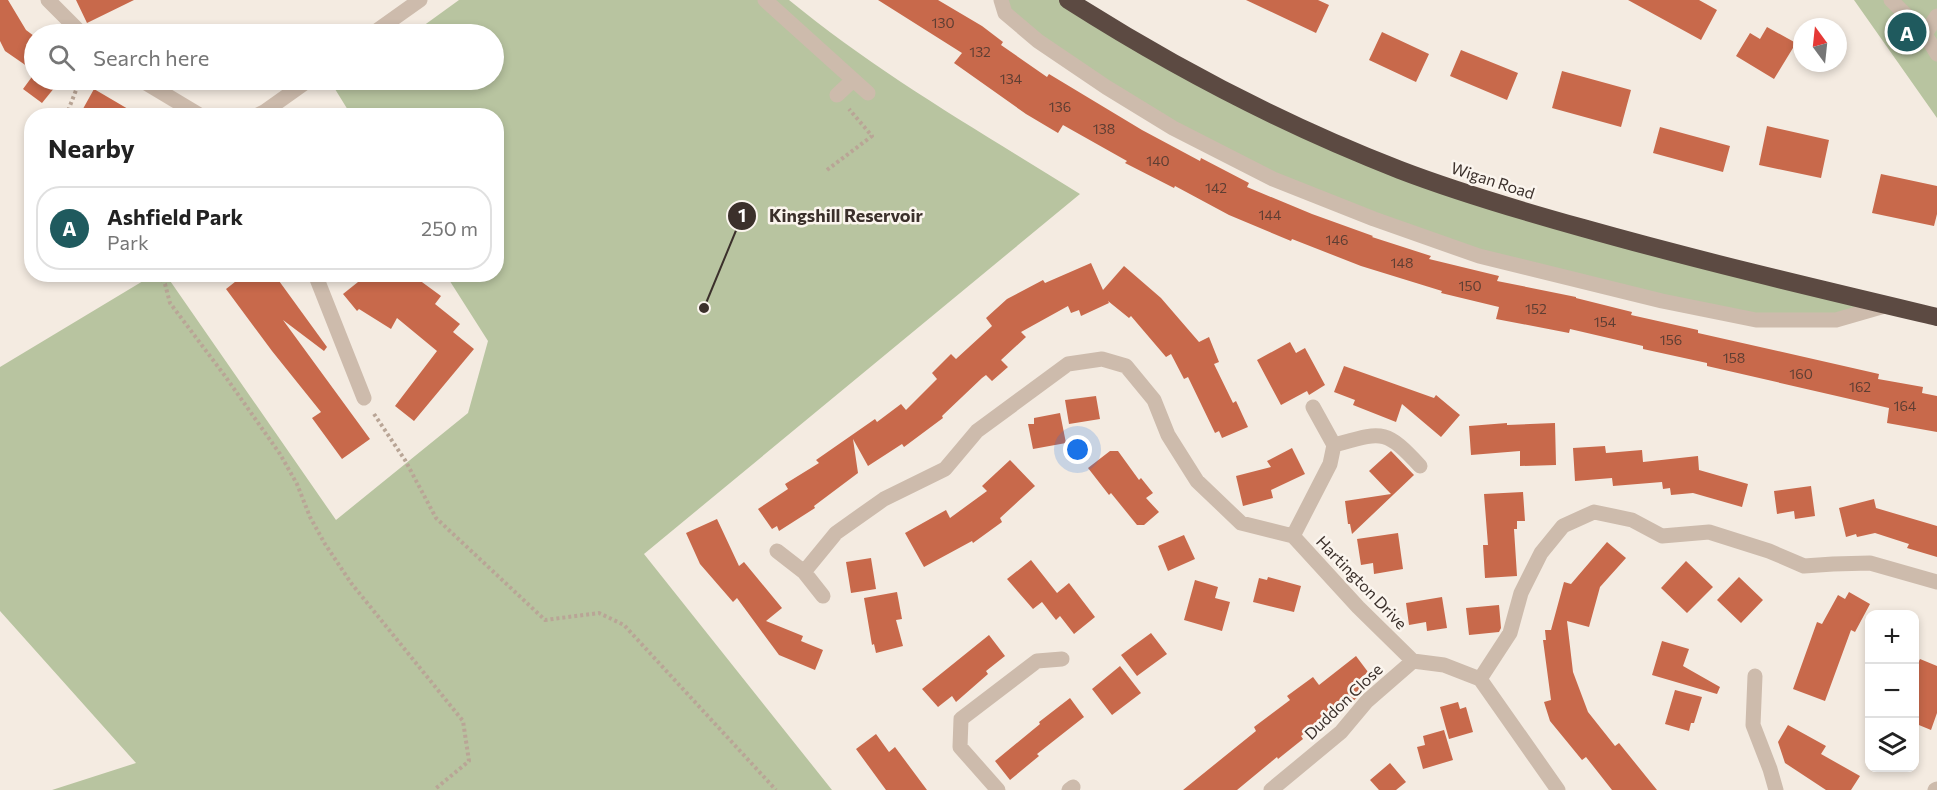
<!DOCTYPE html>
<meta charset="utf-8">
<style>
body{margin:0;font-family:Commissioner,sans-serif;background:#f2f2f2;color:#222}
.controls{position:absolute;right:18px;bottom:18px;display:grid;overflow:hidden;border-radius:12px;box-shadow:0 3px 9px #0003}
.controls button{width:54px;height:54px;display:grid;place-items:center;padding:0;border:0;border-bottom:2px solid #e0e0e0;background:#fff;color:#222;font:30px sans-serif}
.compass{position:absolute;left:1793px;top:18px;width:54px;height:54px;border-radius:50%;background:#fff;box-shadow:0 3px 9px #0003;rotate:345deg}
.you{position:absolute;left:1078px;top:450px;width:21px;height:21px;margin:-15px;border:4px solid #fff;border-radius:50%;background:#1a73e8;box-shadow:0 0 0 9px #1a73e833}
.badge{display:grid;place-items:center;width:39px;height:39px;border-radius:50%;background:#1f5a5e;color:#fff;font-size:20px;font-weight:700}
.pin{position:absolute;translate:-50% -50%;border:3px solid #fff;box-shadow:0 2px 6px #0006}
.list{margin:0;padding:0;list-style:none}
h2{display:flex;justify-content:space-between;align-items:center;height:78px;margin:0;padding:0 24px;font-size:26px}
h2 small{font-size:20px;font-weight:400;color:#767676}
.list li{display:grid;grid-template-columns:39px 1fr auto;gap:18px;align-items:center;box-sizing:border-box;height:84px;margin:0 12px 12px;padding:0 12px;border:2px solid #e0e0e0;border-radius:24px}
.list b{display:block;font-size:22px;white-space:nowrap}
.list p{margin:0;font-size:20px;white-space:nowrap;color:#767676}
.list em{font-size:20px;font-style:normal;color:#767676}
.icon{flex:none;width:33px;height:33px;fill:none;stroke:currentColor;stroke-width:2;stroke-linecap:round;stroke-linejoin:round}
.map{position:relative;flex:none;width:1937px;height:790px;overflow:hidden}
.search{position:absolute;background:#fff;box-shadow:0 3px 9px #0003;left:24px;top:24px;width:480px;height:66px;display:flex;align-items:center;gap:15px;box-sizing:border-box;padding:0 21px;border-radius:33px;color:#767676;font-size:22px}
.panel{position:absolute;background:#fff;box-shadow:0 3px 9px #0003;left:24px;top:108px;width:480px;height:174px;border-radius:24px}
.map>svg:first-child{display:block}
.green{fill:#b8c4a0}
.building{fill:#c8694b}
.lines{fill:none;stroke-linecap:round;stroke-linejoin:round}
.path{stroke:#b9a596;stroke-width:4;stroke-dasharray:3 3;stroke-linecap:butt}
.minor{stroke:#cdbbac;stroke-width:15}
.highway{stroke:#5c4a42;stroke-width:18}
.labels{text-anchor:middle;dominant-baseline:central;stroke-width:5;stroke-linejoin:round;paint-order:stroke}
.number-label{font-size:14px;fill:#5e3e33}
.street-label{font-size:16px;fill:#3b302b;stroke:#fbf5ee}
.leader{fill:none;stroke:#3b302b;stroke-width:2}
.callout-dot{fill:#3b302b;stroke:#fbf5ee;stroke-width:2}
.mark-label{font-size:18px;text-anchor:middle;font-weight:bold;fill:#fff}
.callout-label{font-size:18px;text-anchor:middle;font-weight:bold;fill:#3b302b;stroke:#fbf5ee;stroke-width:5;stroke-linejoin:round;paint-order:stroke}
</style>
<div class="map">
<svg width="1937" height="790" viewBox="0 0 1937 790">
<rect width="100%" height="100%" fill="#f4ebe1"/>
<path class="green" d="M459,0h330c90,74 192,132 291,194l-436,360 188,236h-780l84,-27 -136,-152v-244l153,-92h13l170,245 132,-107 20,-72 -42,-66 50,-1v-158l-145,-1 -16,-26 13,-9h146v-46h-82z
M1001,0h67l26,17 307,154 487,134 -52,15h-80l-277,-64 -206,-77 -235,-138z
M1854,0h83v118z"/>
<path class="building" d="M0,0h8l18,30 8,6v35l-29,-20 -5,-10z
M76,0h58l-47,23z
M878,0h60l44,26 21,16 -2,3 46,32 2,-3 93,56 58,31 1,-3 48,25 -2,4 65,27 61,22 -1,1 59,19 -2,3 70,17 -2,5 79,16v1l56,14 -1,3 67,15v3l181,41 -1,5 45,8 -1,6 15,3v36l-50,-9 2,-15 -182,-42v-3l-64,-14v-3l-73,-17 -1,4 -73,-14 3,-12 -58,-14 1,-2 -81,-25 -69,-27 -1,2 -62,-26 -54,-29 -1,2 -49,-25 2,-2 -64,-36 -5,8 -32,-19 -72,-51 8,-10z
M1246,0h72l11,5 -13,28z
M1628,0h71l18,10 -16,30z
M1767,27l29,16 -22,36 -38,-23 14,-23 10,6z
M1382,32l47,22 -13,28 -47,-22z
M1461,50l57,23 -11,27 -57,-24z
M1562,71l69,19 -10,37 -69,-19z
M34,74v6h12l9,7 -13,16 -19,-14z
M94,89l46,27h-61z
M1767,126l62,14 -8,38 -62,-13z
M1660,127l70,19 -7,26 -70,-19z
M1881,174l56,12v28l-3,12 -62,-13z
M1091,263l12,27 21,-24 37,32 38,44 10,-5 10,25 -5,2 19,39 3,-2 12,26 -26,11 -3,-7 -4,2 -27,-56 -4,2 -13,-25 -5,3 -35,-41 -2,2 -21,-17 1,2 -28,13 -2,-6 -8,3 -3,-7 -47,26 5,5 -25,23 7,7 -16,14 -6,-6 -4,3 -40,38 1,2 -39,29 -2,-3 -34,22 -15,-27 5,34 -44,33 1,2 -36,23 -2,-5 -5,3 -14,-20 30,-20 -3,-5 34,-21 -3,-3 59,-41 2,3 24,-18 5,6 31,-31 -5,-6 19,-19 5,5 36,-33 -6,-8 21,-19 36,-19 2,3z
M245,274h29l53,73 -3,4 -41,-31 87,119 -28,20 -30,-41 9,-6 -49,-61 -46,-62z
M368,274h43l30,22 -6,8 25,20 -7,8 21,17 -60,72 -19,-15 42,-55 -40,-33 -6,11 -32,-20 -2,2 -14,-17z
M1290,342l6,11 9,-5 20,37 -16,10 -2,-4 -26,14 -24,-45z
M1344,366l90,32 2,-3 24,20 -19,22 -39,-33 -6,18 -43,-17 2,-5 -21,-8z
M1096,396l4,23 -31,5 -4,-24z
M1060,413l6,30 -33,6 -5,-25h6v-6z
M1507,423v2l48,-2 1,42 -36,1v-15l-49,4 -2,-29z
M1605,446l1,7 36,-3 1,12 55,-6 1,14 49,14 -6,23 -49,-14 -22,2 -1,-7 -7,1 -1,-7 -49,4 -1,-8 -37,3 -2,-33z
M1292,448l13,26 -34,16 2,8 -30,8 -7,-30 35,-9 -4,-6z
M1110,451h8l21,29 2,-2 12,15 -7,5 13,14 -15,13h-7l-26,-32 -2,2 -21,-27z
M1391,451l23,24 -62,59 -2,-10h-2l-3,-23 46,-7 -22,-23z
M1010,460l25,26 -35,32 2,4 -29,21 -1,-2 -48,26 -19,-34 41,-23 4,8 37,-27 -5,-5z
M1811,486l4,30 -20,3 -1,-8 -17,3 -3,-23z
M1523,492l2,29h-8v8h-3l3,47 -32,2 -2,-33h5l-4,-51z
M1874,499l2,9 61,18v31l-30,-9 2,-4 -34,-11 -18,4 -1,-3 -10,3 -7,-29z
M717,519l22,47 5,-4 38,46 -16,13 37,15 -2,5 22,9 -8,20 -36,-15 -42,-57 -4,4 -33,-38 -14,-31z
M1398,533l5,36 -29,5 -1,-11 -12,2 -4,-26z
M1184,535l11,24 -27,12 -10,-25z
M1607,542l19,16 -26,29 -11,40 -22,-6 6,51 15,40 27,34 4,-3 38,47h-45l-26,-33 -4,3 -32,-39 -6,-19 7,-2 -8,-60h3l-1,-10h6l13,-48 7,2z
M871,558l5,31 -25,4 -5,-31z
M1031,560l26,33 12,-10 26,34 -21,17 -14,-18 -4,4 -14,-18 -9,7 -26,-30z
M1686,561l27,26 -26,26 -26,-25z
M1268,577l33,9 -7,26 -41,-10 6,-24 8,2z
M1739,577l24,23 -22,23 -24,-23z
M1195,580l23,7 -3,11 15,4 -8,29 -38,-11z
M897,592l5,27 -6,1 7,26 -27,7 -2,-9 -2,1 -8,-47z
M1849,592l21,12 -15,28 -4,-2 -26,71 -32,-12 24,-67 5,2 16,-29 7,4z
M1442,597l5,31 -20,3 -1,-9 -17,3 -3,-22z
M1499,605l2,23 -2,4 -30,3 -3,-27z
M1151,633l16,21 -30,22 -16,-21z
M989,635l16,21 -19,15 2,3 -32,28 -4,-6 -14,11 -16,-18z
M1662,641l27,8 -6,17 37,21 -3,7 -65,-19z
M1356,656l12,16 -12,10 8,9 -15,14 -2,-4 -46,35 2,3 -25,20 -1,-2 -40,33h-54l73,-59 -2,-4 36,-27 -3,-4 26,-19 6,8z
M1920,659l17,7v47l-6,17 -17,-7v-52z
M1120,666l21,27 -29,22 -20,-26z
M1675,690l27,7 -8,26h-3l-2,8 -24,-7z
M1070,698l14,19 -47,37 2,2 -29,24 -15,-19 45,-37 -1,-2z
M1458,702l2,7 6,-2 7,25 -24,7 -9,-32z
M1788,725l38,21 -5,8 39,22 -9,14h-25l-41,-27 -7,-21z
M1444,730l9,30 -30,9 -6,-22 8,-2 -2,-9z
M876,734l13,18 6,-5 32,43h-41l-30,-41z
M1390,763l16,19 -10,8h-17l-9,-10z"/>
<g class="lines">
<path class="path" d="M66,116l14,-36
M827,170l45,-34 -23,-27
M158,274l7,10 5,19 55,73 55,78 17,30 13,33 15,27 26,39 112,138 6,40 -35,29
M374,414l31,46 31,58 109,102 54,-7 25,12 152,165"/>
<path class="minor" d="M48,0l34,34
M765,0l103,93
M1001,0l4,13 33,28 68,46 67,41 100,51 101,40 105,37 183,45 94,19h80l52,-15
M1891,0l34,34 12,20
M372,34l48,-34
M1925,34l12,-18
M141,80l60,36
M837,95l16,-15
M256,116l8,-4 45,-32
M315,274l49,124
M1313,407l21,38c48,-13 51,-17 86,21
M1293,536l37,-72 4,-19
M777,551l27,21 19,24
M804,572l32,-39 48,-34 61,-30 32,-38 91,-67 34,-5 24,7 28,34 14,35 29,46 44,42 52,13 65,71 55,54 31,4 36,14 78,111
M1755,676l-2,49 17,44 6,21
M1480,679l30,-46 11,-40 20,-40 22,-27 31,-14 38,8 30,16 47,-4 60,19 35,15 29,-2 37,-1 67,19
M998,790l-38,-43 1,-28 76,-58 25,-2
M1069,790l4,-3
M1271,790l70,-58 26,-31 46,-40
M1935,790l2,-1"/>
<path class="highway" d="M1068,0c105,67 216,125 332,170 60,23 122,41 183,58 117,33 236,61 354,89"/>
</g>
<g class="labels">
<g class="number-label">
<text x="943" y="22">130</text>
<text x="980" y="51">132</text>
<text x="1011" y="78">134</text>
<text x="1060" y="106">136</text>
<text x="1104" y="128">138</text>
<text x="1158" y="160">140</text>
<text x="1216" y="187">142</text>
<text x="1270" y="214">144</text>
<text x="1337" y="239">146</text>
<text x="1402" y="262">148</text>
<text x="1470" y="285">150</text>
<text x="1536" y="308">152</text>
<text x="1605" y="321">154</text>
<text x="1671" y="339">156</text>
<text x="1734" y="357">158</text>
<text x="1801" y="373">160</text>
<text x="1860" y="386">162</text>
<text x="1905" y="405">164</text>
</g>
<g class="street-label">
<text transform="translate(1493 180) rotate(18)">Wigan Road</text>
<text transform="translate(1362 582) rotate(46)">Hartington Drive</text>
<text transform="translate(1343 701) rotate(-44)">Duddon Close</text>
</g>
</g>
<path class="leader" d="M704 308L742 216"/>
<g class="callout-dot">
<circle cx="704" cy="308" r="6"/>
<circle cx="742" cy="216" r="15"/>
</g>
<g class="mark-label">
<text x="742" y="222">1</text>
</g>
<g class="callout-label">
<text x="846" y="222">Kingshill Reservoir</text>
</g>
</svg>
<div class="controls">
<button>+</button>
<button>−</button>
<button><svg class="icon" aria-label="layers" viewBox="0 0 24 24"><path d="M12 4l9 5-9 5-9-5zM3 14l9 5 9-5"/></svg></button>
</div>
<svg class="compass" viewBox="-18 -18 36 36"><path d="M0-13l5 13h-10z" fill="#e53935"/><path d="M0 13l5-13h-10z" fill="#767676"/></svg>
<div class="you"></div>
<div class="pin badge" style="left:1907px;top:32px">A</div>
<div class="search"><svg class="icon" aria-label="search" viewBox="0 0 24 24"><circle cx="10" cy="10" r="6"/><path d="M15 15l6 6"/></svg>Search here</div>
<section class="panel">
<h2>Nearby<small></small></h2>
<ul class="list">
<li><span class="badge">A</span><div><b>Ashfield Park</b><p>Park</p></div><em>250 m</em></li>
</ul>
</section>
</div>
